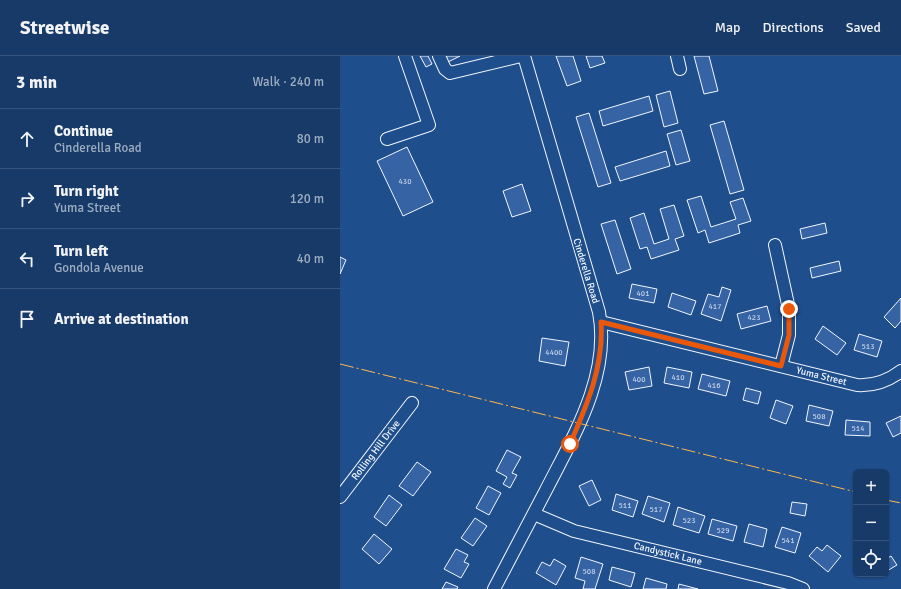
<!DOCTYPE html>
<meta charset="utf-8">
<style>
body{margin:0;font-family:Signika,sans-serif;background:#244571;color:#f1f3f6}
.controls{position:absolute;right:12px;bottom:12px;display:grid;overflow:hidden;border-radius:6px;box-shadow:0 1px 3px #0004}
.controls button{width:36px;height:36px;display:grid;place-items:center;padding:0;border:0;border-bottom:1px solid #36547d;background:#173a69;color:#f1f3f6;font:20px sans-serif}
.stop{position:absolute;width:12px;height:12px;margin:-9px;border:3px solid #ea580c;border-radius:50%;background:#fff}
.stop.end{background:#ea580c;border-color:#fff;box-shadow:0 1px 4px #0008}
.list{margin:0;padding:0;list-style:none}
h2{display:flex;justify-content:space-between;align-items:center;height:52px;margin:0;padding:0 16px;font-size:17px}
h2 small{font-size:13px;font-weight:400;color:#9eadc0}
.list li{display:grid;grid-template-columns:26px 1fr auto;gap:12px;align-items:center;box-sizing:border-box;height:60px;padding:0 16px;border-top:1px solid #36547d}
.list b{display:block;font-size:15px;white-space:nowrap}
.list p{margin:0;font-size:13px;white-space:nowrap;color:#9eadc0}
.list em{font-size:13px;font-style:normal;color:#9eadc0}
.icon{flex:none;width:22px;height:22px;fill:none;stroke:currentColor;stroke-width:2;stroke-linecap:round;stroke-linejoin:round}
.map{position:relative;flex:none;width:561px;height:533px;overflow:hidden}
header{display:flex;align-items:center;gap:24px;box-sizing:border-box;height:56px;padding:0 20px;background:#173a69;border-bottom:1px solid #36547d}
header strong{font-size:19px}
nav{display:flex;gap:22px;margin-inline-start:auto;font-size:14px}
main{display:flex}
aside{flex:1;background:#173a69}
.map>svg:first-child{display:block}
.building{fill:#3563a3;stroke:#f2f6ff}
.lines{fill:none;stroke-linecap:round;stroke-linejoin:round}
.minor-casing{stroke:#f2f6ff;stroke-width:14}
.minor{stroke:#1f4e8c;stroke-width:12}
.power{stroke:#ffb74d;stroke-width:1;stroke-dasharray:14 3 2 3;stroke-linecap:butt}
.route{stroke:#ea580c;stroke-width:5}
.labels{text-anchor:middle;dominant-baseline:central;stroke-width:3;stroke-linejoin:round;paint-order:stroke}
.number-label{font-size:8px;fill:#c3d1e8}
.street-label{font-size:10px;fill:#f2f6ff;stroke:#1f4e8c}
</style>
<header>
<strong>Streetwise</strong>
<nav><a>Map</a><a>Directions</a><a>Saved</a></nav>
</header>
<main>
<aside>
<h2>3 min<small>Walk · 240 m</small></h2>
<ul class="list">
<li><svg class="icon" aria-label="ahead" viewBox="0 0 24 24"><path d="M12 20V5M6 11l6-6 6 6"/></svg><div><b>Continue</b><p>Cinderella Road</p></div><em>80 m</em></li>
<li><svg class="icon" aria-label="right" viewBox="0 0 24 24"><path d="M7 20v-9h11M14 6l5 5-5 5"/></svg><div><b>Turn right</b><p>Yuma Street</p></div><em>120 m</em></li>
<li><svg class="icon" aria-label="left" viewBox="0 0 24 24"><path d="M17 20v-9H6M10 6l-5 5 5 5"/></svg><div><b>Turn left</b><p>Gondola Avenue</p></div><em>40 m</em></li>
<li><svg class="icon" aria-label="arrive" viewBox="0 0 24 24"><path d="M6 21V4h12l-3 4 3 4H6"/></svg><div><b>Arrive at destination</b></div></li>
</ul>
</aside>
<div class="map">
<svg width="561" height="533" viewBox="0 0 561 533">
<rect width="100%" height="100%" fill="#1f4e8c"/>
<path class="building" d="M80,0h8l4,8 -6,3z
M100,0h20l-16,8z
M216,0h17l8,25 -14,5z
M246,0h16l3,7 -15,5z
M354,0h15l9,35 -14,3z
M330,35l8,32 -14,4 -8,-32z
M309,40l4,15 -50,15 -4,-15z
M249,57l22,70 -13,4 -22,-70z
M384,65l20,69 -14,4 -20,-69z
M341,74l9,31 -14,4 -9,-31z
M67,91l26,55 -30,14 -26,-55z
M326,95l4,15 -50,15 -5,-14z
M182,128l9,27 -19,6 -9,-26z
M361,140l10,31 25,-8 -6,-17 13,-4 8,23 -13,4 2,8 -31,10 -4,-13 -7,3 -11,-33z
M334,149l10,31 -9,3 4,11 -28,9 -4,-12 -7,2 -10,-31 14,-5 10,31 15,-5 -9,-30z
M275,164l16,49 -14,5 -16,-50z
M485,167l2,10 -25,6 -2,-10z
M0,201l6,3 -6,14z
M499,205l2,10 -29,7 -2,-10z
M292,228l25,5 -3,14 -25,-5z
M382,231l9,3 -10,31 -20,-7 7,-20 11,3z
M332,237l24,8 -5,14 -23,-8z
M561,242v23l-6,7 -11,-11z
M427,250l4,15 -30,8 -4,-15z
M483,270l23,17 -9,12 -22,-16z
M519,278l23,7 -5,16 -23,-7z
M202,282l27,4 -4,24 -26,-5z
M309,311l3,19 -23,4 -4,-18z
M327,311l25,5 -3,16 -25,-5z
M362,318l28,7 -4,15 -28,-7z
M406,332l15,4 -3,12 -15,-4z
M436,344l17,6 -7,18 -16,-6z
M469,349l24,6 -4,15 -23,-5z
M561,360v17l-8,4 -7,-14z
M506,364l24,2v14l-25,-1z
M167,394l14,7 -9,16 5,2 -7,13 -7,-4 4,-7 -11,-6z
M77,406l14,10 -18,24 -14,-10z
M252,424l9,20 -12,6 -10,-20z
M148,430l13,7 -12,22 -13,-7z
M276,438l22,7 -5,16 -21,-7z
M49,439l13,10 -16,21 -12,-9z
M308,440l22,7 -6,19 -22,-8z
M452,446l15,2 -2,12 -15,-3z
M338,451l27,9 -6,17 -26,-8z
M135,462l12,8 -14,20 -12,-8z
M372,463l25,7 -4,15 -25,-7z
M409,468l18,5 -4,18 -19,-5z
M442,471l19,6 -6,20 -20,-6z
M34,478l18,15 -13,15 -17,-15z
M487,489l14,11 -13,16 -19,-16 8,-9 5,4z
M116,493l12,6 -4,7 5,2 -8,14 -17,-9z
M551,500l6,9 -10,6 -1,-12z
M241,501l22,7 -8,25h-12l2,-8 -10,-3z
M214,503l12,7 -10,19 -20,-12 6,-11 8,4z
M272,511l23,6 -4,14 -22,-7z
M306,522l21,6 -1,5h-23z
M106,526l12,5 -1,2h-15z
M339,528l19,5h-20z"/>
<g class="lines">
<g class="minor-casing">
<g id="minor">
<path d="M99,0l6,13 5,4 71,-17"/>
<path d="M337,0l3,13"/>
<path d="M47,83l42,-14 -24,-69"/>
<path d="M435,189l14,64v26l-8,31"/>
<path id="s1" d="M261,266l256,63c16,1 31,-4 44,-14"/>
<path id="s2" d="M0,441l72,-94"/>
<path id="s3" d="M194,458l40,17 214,52 15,6"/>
<path d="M154,533c17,-32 34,-65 51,-97 28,-55 66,-116 54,-180l-75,-256"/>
</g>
</g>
<use href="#minor" class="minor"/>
<path class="power" d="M0,308l516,128
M546,444l15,3"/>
</g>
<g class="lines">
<path class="route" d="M230,388c17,-39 34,-78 31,-122l180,44 8,-31v-26"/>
</g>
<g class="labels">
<g class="number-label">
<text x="65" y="125">430</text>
<text x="303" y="237">401</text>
<text x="375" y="250">417</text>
<text x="414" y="261">423</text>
<text x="528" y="290">513</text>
<text x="214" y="296">4400</text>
<text x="338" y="321">410</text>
<text x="299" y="323">400</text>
<text x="374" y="329">416</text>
<text x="479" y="360">508</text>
<text x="518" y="372">514</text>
<text x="285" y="449">511</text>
<text x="316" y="453">517</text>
<text x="349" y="464">523</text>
<text x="383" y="474">529</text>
<text x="448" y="484">541</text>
<text x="249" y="515">508</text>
</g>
<g class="street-label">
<text transform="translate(246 215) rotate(73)">Cinderella Road</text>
<text stroke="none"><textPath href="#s1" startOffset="227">Yuma Street</textPath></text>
<text stroke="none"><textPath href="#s2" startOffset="59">Rolling Hill Drive</textPath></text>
<text stroke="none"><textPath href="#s3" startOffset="140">Candystick Lane</textPath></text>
</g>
</g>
</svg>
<div class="controls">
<button>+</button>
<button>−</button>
<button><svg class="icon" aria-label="locate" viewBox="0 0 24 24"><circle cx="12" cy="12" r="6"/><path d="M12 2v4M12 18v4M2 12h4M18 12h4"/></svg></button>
</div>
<div class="stop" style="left:230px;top:388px"></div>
<div class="stop end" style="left:449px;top:253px"></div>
</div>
</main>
